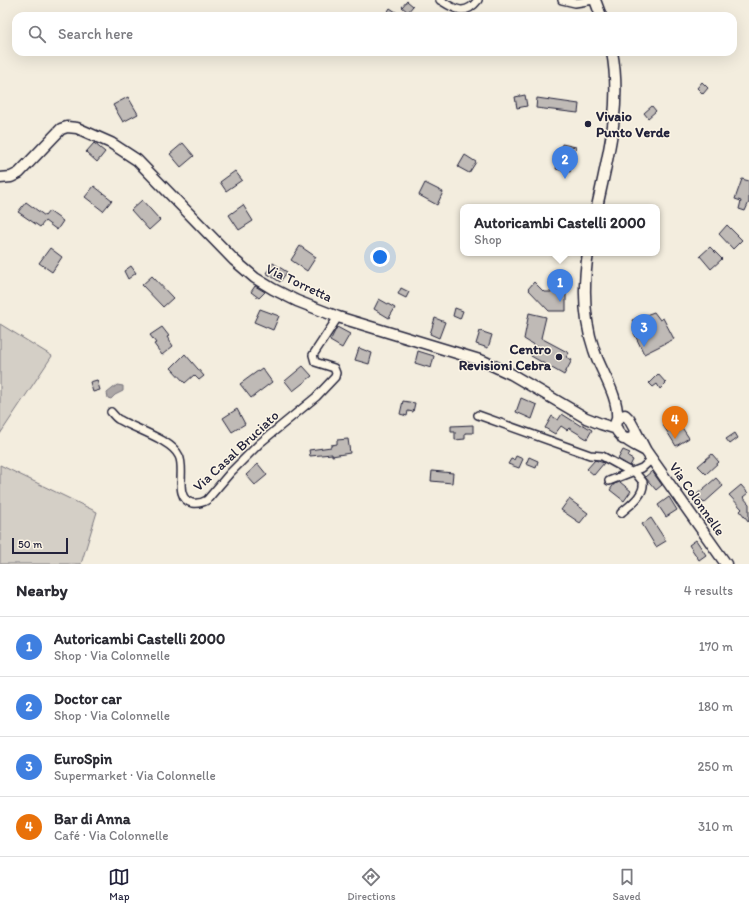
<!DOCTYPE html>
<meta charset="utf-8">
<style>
body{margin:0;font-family:Itim,sans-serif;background:#f2f2f3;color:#2b2b33}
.scale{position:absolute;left:12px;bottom:10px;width:56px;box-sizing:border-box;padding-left:4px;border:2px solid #22223b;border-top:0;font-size:11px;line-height:14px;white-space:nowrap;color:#22223b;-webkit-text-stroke:3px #fcf5e5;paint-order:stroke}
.you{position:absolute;left:380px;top:257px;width:14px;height:14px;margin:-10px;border:3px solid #fff;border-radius:50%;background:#1a73e8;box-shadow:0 0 0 6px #1a73e833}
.badge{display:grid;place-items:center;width:26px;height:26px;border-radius:50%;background:#22223b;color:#fff;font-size:13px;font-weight:700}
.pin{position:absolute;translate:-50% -33px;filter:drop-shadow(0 1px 2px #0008)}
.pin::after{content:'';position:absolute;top:21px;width:14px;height:12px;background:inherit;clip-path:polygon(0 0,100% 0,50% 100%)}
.popup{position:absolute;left:460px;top:204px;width:200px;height:52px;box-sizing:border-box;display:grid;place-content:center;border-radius:8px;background:#fff;filter:drop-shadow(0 1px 3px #0005);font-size:13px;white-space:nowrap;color:#7c7c81}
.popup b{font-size:15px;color:#2b2b33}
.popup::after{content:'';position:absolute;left:50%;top:100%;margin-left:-8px;border:8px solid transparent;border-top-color:#fff}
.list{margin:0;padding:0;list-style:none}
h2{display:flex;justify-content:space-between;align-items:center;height:52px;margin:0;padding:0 16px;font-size:17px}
h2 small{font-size:13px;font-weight:400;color:#7c7c81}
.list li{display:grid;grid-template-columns:26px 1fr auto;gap:12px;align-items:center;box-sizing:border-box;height:60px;padding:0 16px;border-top:1px solid #e1e1e2}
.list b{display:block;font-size:15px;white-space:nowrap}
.list p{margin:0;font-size:13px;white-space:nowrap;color:#7c7c81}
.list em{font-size:13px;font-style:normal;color:#7c7c81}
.icon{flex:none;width:22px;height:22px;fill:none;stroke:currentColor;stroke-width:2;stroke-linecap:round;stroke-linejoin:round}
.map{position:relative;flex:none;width:749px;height:564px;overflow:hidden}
.search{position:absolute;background:#fff;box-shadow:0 4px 16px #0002;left:12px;right:12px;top:12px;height:44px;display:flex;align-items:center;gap:10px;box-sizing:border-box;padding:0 14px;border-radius:12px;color:#7c7c81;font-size:15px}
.sheet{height:292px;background:#fff}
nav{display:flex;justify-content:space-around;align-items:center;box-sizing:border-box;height:56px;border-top:1px solid #e1e1e2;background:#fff;font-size:11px;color:#7c7c81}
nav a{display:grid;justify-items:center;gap:2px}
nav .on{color:#22223b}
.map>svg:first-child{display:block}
.green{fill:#d4cfc6;stroke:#7b7880}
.water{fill:#aca7a6;stroke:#75727b}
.building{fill:#bfbab6;stroke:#22223b}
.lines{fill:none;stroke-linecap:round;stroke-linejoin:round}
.street-casing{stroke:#22223b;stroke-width:10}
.secondary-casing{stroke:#22223b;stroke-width:13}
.street{stroke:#fcf5e5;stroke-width:7}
.secondary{stroke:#fcf5e5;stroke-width:10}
.poi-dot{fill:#22223b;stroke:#fcf5e5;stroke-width:1.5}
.labels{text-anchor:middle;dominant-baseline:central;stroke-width:3;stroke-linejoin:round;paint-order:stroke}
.poi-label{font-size:14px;font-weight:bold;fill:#22223b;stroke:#fcf5e5;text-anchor:start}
.street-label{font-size:14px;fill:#22223b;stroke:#fcf5e5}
</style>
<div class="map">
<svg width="749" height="564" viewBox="0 0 749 564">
<rect width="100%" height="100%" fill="#f3edde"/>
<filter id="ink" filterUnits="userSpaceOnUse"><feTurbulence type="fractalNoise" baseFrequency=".025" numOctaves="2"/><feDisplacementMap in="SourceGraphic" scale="8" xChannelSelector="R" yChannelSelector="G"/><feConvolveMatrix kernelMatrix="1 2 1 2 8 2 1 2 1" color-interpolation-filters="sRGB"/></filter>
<g filter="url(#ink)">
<path class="green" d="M0,324l52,32 -52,78z
M0,465l97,47 -16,52h-81z"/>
<path class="water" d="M117,385l6,1v5l-8,4 -4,4 -3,-1 -1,-5z"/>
<path class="building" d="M407,1l6,5 -5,6 -6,-5z
M390,8l12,8h-17z
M702,82l6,6 -5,6 -6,-6z
M525,95l2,11 -10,2 -2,-11z
M128,97l10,17 -15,8 -10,-17z
M537,98l42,6 -1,9 -42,-5z
M652,106l4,5 -8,7 -4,-5z
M94,143l11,9 -8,10 -11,-10z
M183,143l11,13 -13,11 -11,-13z
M562,144l14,3 -6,25 -14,-3z
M465,155l11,7 -7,11 -11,-6z
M235,171l7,9 -16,11 -6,-9z
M742,179l7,2v21l-4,9 -6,-2 2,-8 -6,-2z
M425,183l18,9 -6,13 -18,-10z
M94,186l18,14 -9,11 -18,-14z
M142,200l18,20 -11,10 -18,-20z
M26,202l19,14 4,-5 14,10 -6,9 -12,-9 -5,6 -22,-15z
M243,205l10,16 -14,9 -10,-15z
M727,225l15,15 -9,9 -14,-15z
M300,246l16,11 -9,14 -16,-11z
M710,247l12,12 -11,10 -11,-13z
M50,248l12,9 -10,15 -13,-9z
M273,263l14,9 -7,10 -14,-9z
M131,266l5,7 -8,6 -4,-8z
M152,276l21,22 -10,9 -21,-22z
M534,282l10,10h22v19h-17l-21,-22z
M255,286l10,6 -6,6 -8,-6z
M401,288l8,4 -3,6 -8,-4z
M379,299l16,9 -6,10 -15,-9z
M455,308l8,3 -3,8 -7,-3z
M260,309l19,7 -6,14 -19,-8z
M654,312l6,8 3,-2 11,21 -30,15 -10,-21 3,-2 -5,-11z
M529,313l17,4 -5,21 28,15 -3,4 6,3 -8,15 -33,-19 6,-9 -13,-8z
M435,318l10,4 -6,16 -9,-4z
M162,327l7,9 -2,1 6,9 -11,9 -8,-11 2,-1 -6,-8z
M337,327l13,7 -8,14 -12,-7z
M480,331l12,4 -4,13 -12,-4z
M359,348l13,5 -3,11 -14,-4z
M418,351l16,5 -3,12 -16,-5z
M185,354l19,22 -5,4 -5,-5 -9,8 -14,-15z
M303,366l9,10 -19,15 -8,-10z
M262,368l10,14 -21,16 -11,-14z
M658,374l8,9 -6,6 -3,-5 -4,3 -4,-4z
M97,380l3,10 -7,2 -3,-10z
M521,398l16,7 -5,14 -16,-7z
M403,401l12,2 -2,9 -5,-1 -1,5 -7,-2z
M237,409l8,15 -13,8 -9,-14z
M562,414l19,12 1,-2 10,6 -5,9 -18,-11 -2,2 -6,-4 -6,8 -10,-6 7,-12 6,4z
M675,417l14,21 -13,8 -13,-21z
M473,425v8h-8v6l-10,1v-8h-4v-6z
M735,433l3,5 -8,6 -4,-5z
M348,439l2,14 -18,3v-2l-22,2 -1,-6 22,-3v-2l6,-1v-4z
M623,450l7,3 -2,4 5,3 -3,6 -12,-7z
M712,454l7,8 -13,12 -8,-8z
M516,456l7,3 -4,9 -11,-4 3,-5 3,1z
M529,457l9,4 -2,7 -10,-4z
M595,460l9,3 -10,12 -7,-6z
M258,464l9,11 -12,10 -9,-10z
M432,471l21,2 -1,10 -21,-2z
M652,471l10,14 -6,5 -11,-13z
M716,478l7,8 -19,17 -8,-8z
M620,482l11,9 -7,10 -14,-11 4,-6z
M741,485l7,8 -5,4 6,7v18l-9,-11 2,-2 -13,-14z
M669,497l8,13 -11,7 -8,-12z
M569,499l19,14 -8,10 -19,-13z
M651,518l15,23 -10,6 -14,-23z
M696,540l10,15 -7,5 -10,-15z"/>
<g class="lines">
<g class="street-casing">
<path id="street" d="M440,0c14,9 25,17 38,0
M562,0l13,3 19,-3
M111,412c3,3 5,7 9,8 15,9 52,20 59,36 7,13 -6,42 13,47 6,1 10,0 15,-3l23,-27 30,-30 56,-46 19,-20 1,-4 -2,-5 -19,-6 -2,-7 25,-38
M478,415l112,40 12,1 29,16
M609,481l33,-13 10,-9
M621,513c9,-8 24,-18 22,-31l-9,-11"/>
</g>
<g class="secondary-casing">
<path id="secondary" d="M595,0l6,16
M0,178l11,-1 8,-4 42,-44 6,-2 10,1 34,15 26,17 97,100 21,18 18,11 24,12 41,16 145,44 28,13 75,44 15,6 16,5
M597,207c11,-51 25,-102 15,-155
M588,253c-5,33 -5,65 6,97 7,22 25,46 23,69
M635,430l11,21 80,113
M623,439h4l6,-1 2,-8 -6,-11 -4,-4 -6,2c-14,15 16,28 27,34"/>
</g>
<use href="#street" class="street"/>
<use href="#secondary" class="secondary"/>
</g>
</g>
<g class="poi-dot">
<circle cx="588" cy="124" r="4"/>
<circle cx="559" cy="357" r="4"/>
</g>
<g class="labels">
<g class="poi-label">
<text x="596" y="116">Vivaio<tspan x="596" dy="16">Punto Verde</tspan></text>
<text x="551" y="349" text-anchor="end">Centro<tspan x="551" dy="16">Revisioni Cebra</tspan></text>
</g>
<g class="street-label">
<text transform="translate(299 283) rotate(25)">Via Torretta</text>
<text transform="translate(236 451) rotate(-43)">Via Casal Bruciato</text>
<text transform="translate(697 499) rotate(55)">Via Colonnelle</text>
</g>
</g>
</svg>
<div class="scale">50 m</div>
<div class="you"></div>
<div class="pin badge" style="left:560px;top:302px;background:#3f7fe0">1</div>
<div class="popup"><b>Autoricambi Castelli 2000</b>Shop</div>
<div class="pin badge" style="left:565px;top:179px;background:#3f7fe0">2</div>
<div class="pin badge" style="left:644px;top:347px;background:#3f7fe0">3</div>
<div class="pin badge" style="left:675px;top:439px;background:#e8710a">4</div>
<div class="search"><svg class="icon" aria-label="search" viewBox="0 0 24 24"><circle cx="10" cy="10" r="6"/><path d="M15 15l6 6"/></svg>Search here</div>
</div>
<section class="sheet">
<h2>Nearby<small>4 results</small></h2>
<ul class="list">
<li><span class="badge" style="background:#3f7fe0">1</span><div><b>Autoricambi Castelli 2000</b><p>Shop · Via Colonnelle</p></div><em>170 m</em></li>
<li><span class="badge" style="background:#3f7fe0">2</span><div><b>Doctor car</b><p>Shop · Via Colonnelle</p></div><em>180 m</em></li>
<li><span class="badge" style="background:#3f7fe0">3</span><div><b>EuroSpin</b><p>Supermarket · Via Colonnelle</p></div><em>250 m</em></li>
<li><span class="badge" style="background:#e8710a">4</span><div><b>Bar di Anna</b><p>Café · Via Colonnelle</p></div><em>310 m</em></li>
</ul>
</section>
<nav>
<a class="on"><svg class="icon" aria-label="map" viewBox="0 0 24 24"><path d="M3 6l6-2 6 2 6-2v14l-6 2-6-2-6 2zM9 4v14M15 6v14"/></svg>Map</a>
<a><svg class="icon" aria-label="directions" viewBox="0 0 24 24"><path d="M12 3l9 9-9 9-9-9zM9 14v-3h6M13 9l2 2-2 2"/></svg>Directions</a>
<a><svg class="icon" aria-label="saved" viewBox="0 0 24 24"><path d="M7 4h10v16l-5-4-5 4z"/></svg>Saved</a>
</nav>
